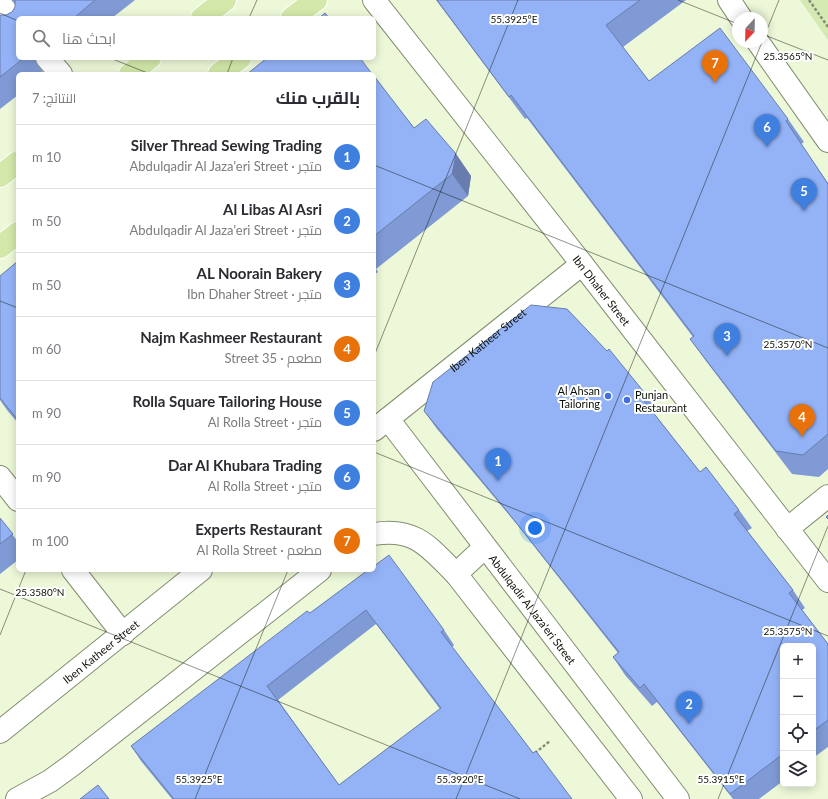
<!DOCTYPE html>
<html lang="ar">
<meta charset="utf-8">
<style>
body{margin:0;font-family:Lato,Cairo,sans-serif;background:#f7f7f7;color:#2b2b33;direction:rtl}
.controls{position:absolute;right:12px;bottom:12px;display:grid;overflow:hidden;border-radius:6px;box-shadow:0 2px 10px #0003}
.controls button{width:36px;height:36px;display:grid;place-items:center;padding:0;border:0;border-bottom:1px solid #e1e1e2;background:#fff;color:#2b2b33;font:20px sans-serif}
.compass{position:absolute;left:732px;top:12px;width:36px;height:36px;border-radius:50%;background:#fff;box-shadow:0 2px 10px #0003;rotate:202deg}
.you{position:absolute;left:535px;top:528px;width:14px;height:14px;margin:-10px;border:3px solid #fff;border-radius:50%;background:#1a73e8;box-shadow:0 0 0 6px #1a73e833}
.badge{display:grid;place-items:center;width:26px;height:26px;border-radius:50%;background:#436fe1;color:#fff;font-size:13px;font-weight:700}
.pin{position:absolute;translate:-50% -33px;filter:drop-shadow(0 1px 2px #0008)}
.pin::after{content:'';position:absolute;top:21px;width:14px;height:12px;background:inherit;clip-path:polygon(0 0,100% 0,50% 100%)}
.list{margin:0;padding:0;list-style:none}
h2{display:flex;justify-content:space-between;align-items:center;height:52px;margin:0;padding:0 16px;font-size:17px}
h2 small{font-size:13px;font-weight:400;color:#7c7c81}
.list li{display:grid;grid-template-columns:26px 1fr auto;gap:12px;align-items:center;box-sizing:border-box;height:64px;padding:0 16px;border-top:1px solid #e1e1e2}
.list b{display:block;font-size:15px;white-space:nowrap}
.list p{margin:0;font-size:13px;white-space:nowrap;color:#7c7c81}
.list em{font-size:13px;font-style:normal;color:#7c7c81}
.icon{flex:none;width:22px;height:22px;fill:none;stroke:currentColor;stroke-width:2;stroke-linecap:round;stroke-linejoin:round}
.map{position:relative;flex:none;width:828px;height:799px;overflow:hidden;direction:ltr}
.search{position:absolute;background:#fff;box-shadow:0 2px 10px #0003;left:16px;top:16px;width:360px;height:44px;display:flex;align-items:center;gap:10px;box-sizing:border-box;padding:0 14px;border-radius:6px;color:#7c7c81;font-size:15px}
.panel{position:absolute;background:#fff;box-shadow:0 2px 10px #0003;left:16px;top:72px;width:360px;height:500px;border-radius:6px;direction:rtl}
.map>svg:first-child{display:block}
.green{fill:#d5e9b3}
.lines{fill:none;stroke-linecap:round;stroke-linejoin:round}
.minor-casing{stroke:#838e71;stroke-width:24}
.major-casing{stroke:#fff;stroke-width:24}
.path{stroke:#848c76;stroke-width:2.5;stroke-dasharray:3 2;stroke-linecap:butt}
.minor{stroke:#fff;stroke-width:22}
.major{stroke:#d3e8a9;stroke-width:22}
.wall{fill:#7f9ad4;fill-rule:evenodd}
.shaded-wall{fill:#687dad}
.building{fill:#94b3f7;stroke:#687dad;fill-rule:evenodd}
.ticks{fill:none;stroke:#0c1005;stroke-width:1;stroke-opacity:0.45}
.poi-dot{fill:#436fe1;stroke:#fff;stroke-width:1.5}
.labels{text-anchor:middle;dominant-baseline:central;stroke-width:4;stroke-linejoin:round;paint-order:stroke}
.street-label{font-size:11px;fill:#0c1005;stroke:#fff}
.poi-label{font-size:11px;fill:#0c1005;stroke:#fff;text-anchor:end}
.ticks-label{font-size:10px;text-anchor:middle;fill:#0c1005;stroke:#fff;stroke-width:4;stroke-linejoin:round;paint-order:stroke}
</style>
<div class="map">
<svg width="828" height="799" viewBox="0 0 828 799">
<rect width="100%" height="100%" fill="#ecf8d8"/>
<path class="green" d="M800,0h28v40z"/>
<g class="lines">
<g class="minor-casing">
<g id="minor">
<path id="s1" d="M374,0l208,264 246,317"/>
<path d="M729,0l12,18"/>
<path d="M0,4l18,20"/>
<path d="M758,42l70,99"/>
<path d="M47,58l14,16"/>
<path id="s2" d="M388,419l290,380"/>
<path id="s3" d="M374,430l208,-166"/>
<path d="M0,477l18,23"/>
<path d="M787,529l41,-33"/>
<path d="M374,534c41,-7 55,13 82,40l175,225"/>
<path d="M73,570l50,64"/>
<path d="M456,574l29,-27"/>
<path id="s4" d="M0,732l201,-162"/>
<path d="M17,799l33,-18 22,-16 248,-195"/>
</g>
</g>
<g class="major-casing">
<path id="major" d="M202,18l23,-18
M292,18l24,-18
M130,74l20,-16
M219,74l21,-16
M0,176l18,-14
M0,247l18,-14"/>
</g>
<path class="path" d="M809,0l19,27
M535,753l15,-12"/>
<use href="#minor" class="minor"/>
<use href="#major" class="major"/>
</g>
<path class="wall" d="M12,0h123l-23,18h-94v40h17v2l9,14h-26v21l-18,14v-94h6l6,-3 3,-5v-3z
M436,0h250l-63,47 26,34 139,38 16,23 -3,2 27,39v286l-9,8 -27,-3 -86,-113 -16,-22 3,-2 -166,-219 -2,1z
M374,76l40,52 42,26 15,22 -3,20 -92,73 2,3 -4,3z
M18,261v162l-11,-13 -7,-10v-124z
M644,392l12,18 -3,2 47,60 39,38 13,18 -5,3 46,59 12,18 -3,2 26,34v103l-15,11v-112h-30v135l-24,18h-26l-76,-97 -5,4 -27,-31 -12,-18 5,-4 -103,-131 -78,-93 -13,-18z
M0,518l18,24v18l-18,14z
M368,570l76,60 10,15 -2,2 81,106 39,46h-400l-31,-38 -10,-15zM376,624l64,85 -101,76 -61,-85z"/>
<path class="shaded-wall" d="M786,121l15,23 27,40z
M456,154l15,22 -3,20 -16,-22z"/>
<path class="building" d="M15,0h80l-21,18h-56v40h6l-24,19v-62h6l6,-3 3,-5z
M437,0h203l-34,25 43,56 71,-53 68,91 -2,2 42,63v250l-25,21 -27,-4 -86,-112 4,-3 -183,-241 -2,2z
M325,13l4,5h-10z
M267,58h93l12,16h-125z
M374,76l40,52 12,-9 30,35 -4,20 -78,62z
M18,261v159l-18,-22v-122z
M531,305l36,4 40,42 2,-2 35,43 -4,4 60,76 6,-5 33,43 -5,4 59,76 -4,3 39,51v76l-15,11v-85h-30v108l-53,40 -86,-110 -4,4 -27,-31 6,-5 -117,-147 -78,-94 9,-29z
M828,515v4l-2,-2z
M0,518l13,16 -13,10z
M389,555l55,75 -3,2 92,121 3,-2 36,48h-398l-43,-53 176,-135 3,2 58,-43h6v-4zM366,610l75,98 -102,77 -72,-99z
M98,785l11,14h-29z"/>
<path class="ticks" d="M678,0l60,24M0,13l18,8M249,18l8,-18M762,34l66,26M110,58l40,16M227,74l6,-16M374,165l454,183M0,301l18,7M374,356l144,-356M374,452l454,184M0,589l520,210M0,635l26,-65M195,799l93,-229M456,799l323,-799M718,799l110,-273"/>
<g class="poi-dot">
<circle cx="608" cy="396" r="4"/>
<circle cx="627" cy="400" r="4"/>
</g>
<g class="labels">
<g class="street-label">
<text stroke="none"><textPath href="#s1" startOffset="369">Ibn Dhaher Street</textPath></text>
<text stroke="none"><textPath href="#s3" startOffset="145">Iben Katheer Street</textPath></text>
<text stroke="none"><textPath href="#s2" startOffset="239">Abdulqadir Al Jaza'eri Street</textPath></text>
<text stroke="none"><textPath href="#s4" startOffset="129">Iben Katheer Street</textPath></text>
</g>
<g class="poi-label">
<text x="600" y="390">Al Ahsan<tspan x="600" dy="13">Tailoring</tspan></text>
<text x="635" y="394" text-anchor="start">Punjan<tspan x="635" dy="13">Restaurant</tspan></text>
</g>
</g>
<g class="ticks-label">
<text x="514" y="23">55.3925°E</text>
<text x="788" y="60">25.3565°N</text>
<text x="788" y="348">25.3570°N</text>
<text x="40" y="596">25.3580°N</text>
<text x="788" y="635">25.3575°N</text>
<text x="199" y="783">55.3925°E</text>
<text x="460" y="783">55.3920°E</text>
<text x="721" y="783">55.3915°E</text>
</g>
</svg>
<div class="controls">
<button>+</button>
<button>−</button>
<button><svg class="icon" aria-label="locate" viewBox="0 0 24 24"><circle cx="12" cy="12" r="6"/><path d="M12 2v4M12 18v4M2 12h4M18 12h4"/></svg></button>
<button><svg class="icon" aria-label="layers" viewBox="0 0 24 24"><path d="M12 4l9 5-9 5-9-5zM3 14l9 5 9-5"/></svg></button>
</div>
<svg class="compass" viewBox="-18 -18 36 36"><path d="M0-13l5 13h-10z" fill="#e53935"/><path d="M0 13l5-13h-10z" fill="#7c7c81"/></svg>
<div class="you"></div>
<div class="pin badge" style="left:498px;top:481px;background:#3f7fe0">1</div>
<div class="pin badge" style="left:689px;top:724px;background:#3f7fe0">2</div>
<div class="pin badge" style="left:727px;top:356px;background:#3f7fe0">3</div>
<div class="pin badge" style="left:802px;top:437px;background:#e8710a">4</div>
<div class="pin badge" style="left:804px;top:211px;background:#3f7fe0">5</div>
<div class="pin badge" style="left:767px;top:147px;background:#3f7fe0">6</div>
<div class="pin badge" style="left:715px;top:83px;background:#e8710a">7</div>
<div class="search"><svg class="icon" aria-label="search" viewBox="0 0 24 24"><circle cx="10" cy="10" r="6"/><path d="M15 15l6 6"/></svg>ابحث هنا</div>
<section class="panel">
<h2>بالقرب منك<small>النتائج: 7</small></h2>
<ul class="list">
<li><span class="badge" style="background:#3f7fe0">1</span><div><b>Silver Thread Sewing Trading</b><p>متجر · Abdulqadir Al Jaza'eri Street</p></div><em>10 m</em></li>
<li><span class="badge" style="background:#3f7fe0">2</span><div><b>Al Libas Al Asri</b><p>متجر · Abdulqadir Al Jaza'eri Street</p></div><em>50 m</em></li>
<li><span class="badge" style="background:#3f7fe0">3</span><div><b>AL Noorain Bakery</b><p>متجر · Ibn Dhaher Street</p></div><em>50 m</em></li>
<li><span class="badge" style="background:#e8710a">4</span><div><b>Najm Kashmeer Restaurant</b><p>مطعم · 35 Street</p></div><em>60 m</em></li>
<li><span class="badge" style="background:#3f7fe0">5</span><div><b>Rolla Square Tailoring House</b><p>متجر · Al Rolla Street</p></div><em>90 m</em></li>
<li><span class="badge" style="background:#3f7fe0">6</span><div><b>Dar Al Khubara Trading</b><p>متجر · Al Rolla Street</p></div><em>90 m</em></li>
<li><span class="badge" style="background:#e8710a">7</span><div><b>Experts Restaurant</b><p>مطعم · Al Rolla Street</p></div><em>100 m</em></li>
</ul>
</section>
</div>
